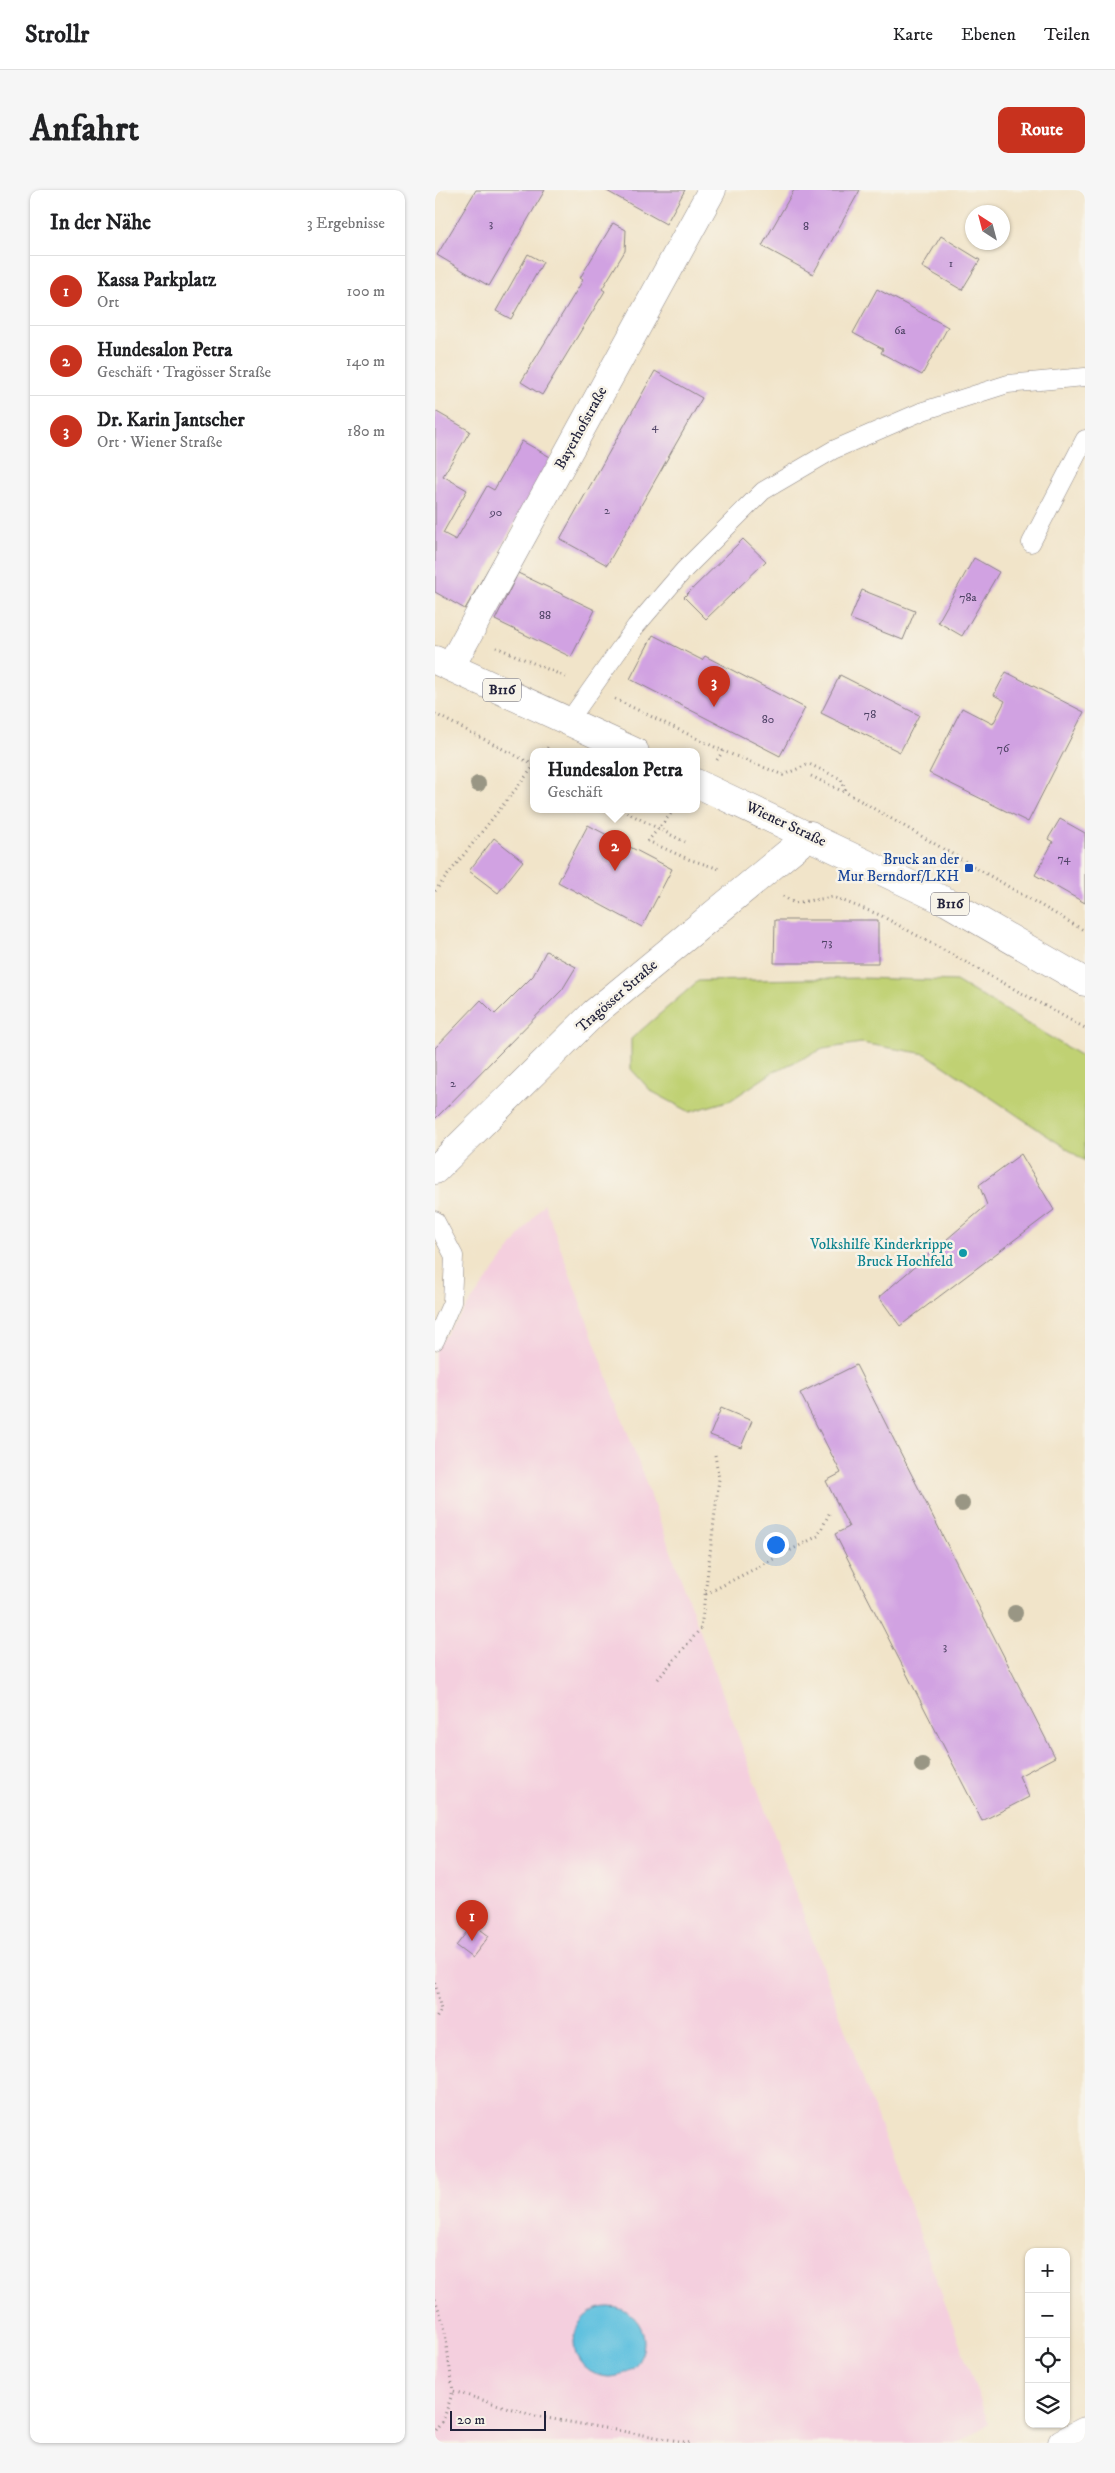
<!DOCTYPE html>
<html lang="de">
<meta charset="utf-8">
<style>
body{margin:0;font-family:"IM FELL DW Pica",serif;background:#f6f6f6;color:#202124}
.controls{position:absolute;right:15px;bottom:15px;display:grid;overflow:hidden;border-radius:10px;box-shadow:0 1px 4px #0004}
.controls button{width:45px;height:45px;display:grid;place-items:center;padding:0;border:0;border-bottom:1px solid #e0e0e0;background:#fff;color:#202124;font:25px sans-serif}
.compass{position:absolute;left:530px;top:15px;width:45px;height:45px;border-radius:50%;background:#fff;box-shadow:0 1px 4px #0004;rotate:324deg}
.scale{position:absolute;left:15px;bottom:12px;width:96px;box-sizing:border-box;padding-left:5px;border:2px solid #22223b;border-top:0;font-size:14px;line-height:18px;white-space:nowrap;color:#22223b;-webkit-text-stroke:4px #f7f3e8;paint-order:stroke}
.you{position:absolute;left:340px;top:1354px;width:18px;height:18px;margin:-12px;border:4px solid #fff;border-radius:50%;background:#1a73e8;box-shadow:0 0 0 8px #1a73e833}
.badge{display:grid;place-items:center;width:32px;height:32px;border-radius:50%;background:#c8321e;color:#fff;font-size:16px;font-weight:700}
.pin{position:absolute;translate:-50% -41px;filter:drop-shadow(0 1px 2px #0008)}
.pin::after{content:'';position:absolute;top:26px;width:18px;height:15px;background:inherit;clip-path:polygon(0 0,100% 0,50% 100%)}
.popup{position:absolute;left:95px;top:558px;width:170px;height:65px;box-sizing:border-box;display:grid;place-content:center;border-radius:10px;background:#fff;filter:drop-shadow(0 1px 4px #0005);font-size:16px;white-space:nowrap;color:#757577}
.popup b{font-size:19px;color:#202124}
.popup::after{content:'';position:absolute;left:50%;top:100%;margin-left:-10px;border:10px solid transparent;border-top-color:#fff}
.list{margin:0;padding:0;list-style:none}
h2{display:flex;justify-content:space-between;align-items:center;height:65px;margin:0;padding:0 20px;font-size:21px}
h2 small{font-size:16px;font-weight:400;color:#757577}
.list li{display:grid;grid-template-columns:32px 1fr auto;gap:15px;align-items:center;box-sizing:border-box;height:70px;padding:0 20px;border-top:1px solid #e0e0e0}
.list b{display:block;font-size:19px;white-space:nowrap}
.list p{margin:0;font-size:16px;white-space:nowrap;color:#757577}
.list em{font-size:16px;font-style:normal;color:#757577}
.icon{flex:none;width:28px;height:28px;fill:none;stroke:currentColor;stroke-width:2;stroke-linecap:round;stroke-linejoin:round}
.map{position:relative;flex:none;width:650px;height:2253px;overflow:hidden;border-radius:10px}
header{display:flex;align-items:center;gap:30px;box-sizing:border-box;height:70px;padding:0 25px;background:#fff;border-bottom:1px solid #e0e0e0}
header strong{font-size:24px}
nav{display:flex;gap:28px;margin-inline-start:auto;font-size:18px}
.intro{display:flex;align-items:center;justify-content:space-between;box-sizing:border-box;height:120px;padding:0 30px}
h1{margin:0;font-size:35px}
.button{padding:12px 22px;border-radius:10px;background:#c8321e;color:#fff;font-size:18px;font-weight:700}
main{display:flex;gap:30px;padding:0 30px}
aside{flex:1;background:#fff;border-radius:10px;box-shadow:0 1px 4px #0004}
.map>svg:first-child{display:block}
.built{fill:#f4cfde}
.green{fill:#c0d173;stroke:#717a57}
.water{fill:#61c1df;stroke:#42728d}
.building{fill:#d1a2e2}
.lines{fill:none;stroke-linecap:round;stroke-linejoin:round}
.lane-casing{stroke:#8a8382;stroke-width:19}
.street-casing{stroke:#8a8382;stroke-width:29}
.secondary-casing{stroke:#8a8382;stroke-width:29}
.primary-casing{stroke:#8a8382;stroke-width:29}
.path{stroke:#8a8382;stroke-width:3;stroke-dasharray:1 4;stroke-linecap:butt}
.lane{stroke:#fff;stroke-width:18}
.street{stroke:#fff;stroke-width:28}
.secondary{stroke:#fff;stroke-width:28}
.primary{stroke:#fff;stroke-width:28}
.tree{fill:#999684}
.transit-dot{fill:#1a4fb4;stroke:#f7f3e8;stroke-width:2}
.culture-dot{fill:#0f9aa8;stroke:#f7f3e8;stroke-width:2}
.labels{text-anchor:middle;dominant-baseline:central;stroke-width:5;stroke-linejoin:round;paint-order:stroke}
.number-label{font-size:12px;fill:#4e4265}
.shield{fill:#f7f3e8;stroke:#62616f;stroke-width:1}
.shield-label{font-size:14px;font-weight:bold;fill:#22223b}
.street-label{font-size:15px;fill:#22223b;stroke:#f7f3e8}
.transit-label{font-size:15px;fill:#164399;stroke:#f7f3e8;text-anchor:end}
.culture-label{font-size:15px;fill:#0d838f;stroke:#f7f3e8;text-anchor:end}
</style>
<header>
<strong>Strollr</strong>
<nav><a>Karte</a><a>Ebenen</a><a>Teilen</a></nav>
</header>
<div class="intro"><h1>Anfahrt</h1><a class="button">Route</a></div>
<main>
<aside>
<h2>In der Nähe<small>3 Ergebnisse</small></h2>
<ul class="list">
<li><span class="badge">1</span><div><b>Kassa Parkplatz</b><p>Ort</p></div><em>100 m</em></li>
<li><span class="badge">2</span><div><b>Hundesalon Petra</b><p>Geschäft · Tragösser Straße</p></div><em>140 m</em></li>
<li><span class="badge">3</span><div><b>Dr. Karin Jantscher</b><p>Ort · Wiener Straße</p></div><em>180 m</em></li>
</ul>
</aside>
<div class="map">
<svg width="650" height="2253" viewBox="0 0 650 2253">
<rect width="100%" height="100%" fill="#f7f3e8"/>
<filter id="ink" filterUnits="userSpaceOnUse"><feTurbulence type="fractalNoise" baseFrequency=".02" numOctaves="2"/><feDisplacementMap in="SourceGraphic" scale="10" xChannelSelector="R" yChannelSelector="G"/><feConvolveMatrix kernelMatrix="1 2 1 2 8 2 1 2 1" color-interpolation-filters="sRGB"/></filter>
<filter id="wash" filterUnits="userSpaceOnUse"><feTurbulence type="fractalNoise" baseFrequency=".0096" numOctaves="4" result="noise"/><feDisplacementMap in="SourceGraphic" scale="20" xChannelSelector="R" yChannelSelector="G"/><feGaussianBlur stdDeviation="1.12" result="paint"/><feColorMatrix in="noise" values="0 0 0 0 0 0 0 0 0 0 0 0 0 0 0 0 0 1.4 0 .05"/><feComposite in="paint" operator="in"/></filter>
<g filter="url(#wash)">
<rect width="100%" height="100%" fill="#f1e4c9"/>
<path class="built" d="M109,1013l445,1221 -29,19h-525v-1093z"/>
<path class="green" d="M427,788l94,3 129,77v103l-159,-107 -65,-11 -38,6 -50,23 -42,28 -41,12 -39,-21 -20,-22v-30l67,-58z"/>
<path class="water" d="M139 2152a35 35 0 1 1 70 0a35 35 0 1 1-70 0Z"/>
<g id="blocks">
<path class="building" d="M41,0h69l-56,96 -52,-31z
M170,0h80l-19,34z
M359,0h66l-47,84 -51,-28z
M178,33l13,7 -1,21 -23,38 3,2 -63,104 -21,-13 62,-102 -3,-2z
M506,46l39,24 -18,30 -40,-23z
M93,64l15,8 -32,57 -15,-8z
M442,99l71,38 -26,48 -41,-22 2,-4 -30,-16z
M220,181l47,27 -95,167 -47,-26z
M0,221l35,20 -27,45 24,14 -24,43 13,7 31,-54 7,4 28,-49 30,17 -87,151 -30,-17z
M308,349l23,22 -60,58 -22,-22z
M539,368l25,14 -37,64 -24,-14z
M83,383l77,37 -24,47 -76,-37z
M427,400l53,21 -12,29 -53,-21z
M218,445l49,25 3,-4 100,52 -25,48 -150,-77z
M571,482l78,40 -56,110 -99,-49 33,-65 31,16 12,-23 -11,-6z
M405,485l79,40 -19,37 -79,-39z
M625,629l25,14v70l-50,-28 18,-33 -5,-3z
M153,635l84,44 -30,58 -84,-45z
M59,648l29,23 -25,32 -29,-22z
M340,730h103v43h-104z
M111,761l30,16 -14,23 -127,129v-71l46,-48 14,14 38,-38z
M586,964l33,56 -154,116 -21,-29 108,-92 -8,-20z
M421,1175l199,392 -36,19 10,21 -47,24 -147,-287 14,-7 -23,-46 15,-8 -41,-80z
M286,1218l31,13 -11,26 -31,-12z
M38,1734l16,12 -17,22 -16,-12z"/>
</g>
</g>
<g filter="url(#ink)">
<use href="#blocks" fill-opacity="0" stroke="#8a8382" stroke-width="1"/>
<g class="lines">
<g class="lane-casing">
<path id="lane" d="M596,353l54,-104
M133,532l68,-96 48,-56 79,-79 70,-41 90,-39 85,-27 77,-7
M0,1030l19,36 -2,46 -17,39"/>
</g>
<g class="street-casing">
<path id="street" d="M16,476l261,-476
M627,2253l23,-12"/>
</g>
<g class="secondary-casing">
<path id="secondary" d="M0,980l159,-157 216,-178"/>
</g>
<g class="primary-casing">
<path id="primary" d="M0,470l200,92
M261,593l251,119 138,80"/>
</g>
<path class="path" d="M61,457l72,31
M180,509l108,52
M0,524l99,51
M109,562l6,-7
M282,570l6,-9 60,24 26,-11 32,15 6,14 238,138
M376,586l35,17
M187,620l63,32
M239,620l-26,31 40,18 32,10
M0,701l99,-125
M348,706l11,7 39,-6 47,18 205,113
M271,1404l112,-58 12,-24
M223,1489l43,-51 18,-149 -4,-24
M0,1793l6,27 -6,10
M0,2109l9,26 9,66 82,25 155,27
M0,2240l9,-12 9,-27"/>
<use href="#lane" class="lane"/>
<use href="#street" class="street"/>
<use href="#secondary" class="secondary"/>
<use href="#primary" class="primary"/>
</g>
<g class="tree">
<circle cx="43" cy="594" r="8"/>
<circle cx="527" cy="1314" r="8"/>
<circle cx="580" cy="1423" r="8"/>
<circle cx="487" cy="1575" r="8"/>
</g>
</g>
<rect class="transit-dot" x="529" y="673" width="10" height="10" rx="2.5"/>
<circle class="culture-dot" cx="528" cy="1063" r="5"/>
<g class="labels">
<g class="number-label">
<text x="56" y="33">3</text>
<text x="371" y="36">8</text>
<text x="516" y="73">1</text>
<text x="465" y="140">6a</text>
<text x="220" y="236">4</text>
<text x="172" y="320">2</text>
<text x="61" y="322">90</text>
<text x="533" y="407">78a</text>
<text x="110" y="425">88</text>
<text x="435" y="524">78</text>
<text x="333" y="529">80</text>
<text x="568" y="558">76</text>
<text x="629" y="668">74</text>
<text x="392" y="752">73</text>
<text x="18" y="893">2</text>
<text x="510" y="1456">3</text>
</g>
<g class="shield">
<rect x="48" y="488.5" width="38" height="23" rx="4"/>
<rect x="496" y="702.5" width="38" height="23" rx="4"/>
</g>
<g class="shield-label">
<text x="67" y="500">B116</text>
<text x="515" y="714">B116</text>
</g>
<g class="street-label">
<text transform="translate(146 238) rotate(-61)">Bayerhofstraße</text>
<text transform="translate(351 634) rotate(25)">Wiener Straße</text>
<text transform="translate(182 806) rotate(-41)">Tragösser Straße</text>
</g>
<g class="transit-label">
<text x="524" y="669">Bruck an der<tspan x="524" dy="17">Mur Berndorf/LKH</tspan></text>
</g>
<g class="culture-label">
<text x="518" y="1054">Volkshilfe Kinderkrippe<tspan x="518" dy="17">Bruck Hochfeld</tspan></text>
</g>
</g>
</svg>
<div class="controls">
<button>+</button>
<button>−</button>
<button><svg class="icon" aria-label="locate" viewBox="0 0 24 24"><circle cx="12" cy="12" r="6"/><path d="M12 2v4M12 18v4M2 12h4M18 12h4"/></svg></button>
<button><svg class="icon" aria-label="layers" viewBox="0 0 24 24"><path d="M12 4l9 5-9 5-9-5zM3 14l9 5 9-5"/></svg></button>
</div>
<svg class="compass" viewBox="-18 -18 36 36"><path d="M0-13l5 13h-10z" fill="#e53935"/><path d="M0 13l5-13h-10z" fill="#757577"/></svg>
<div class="scale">20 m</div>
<div class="you"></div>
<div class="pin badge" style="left:37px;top:1751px">1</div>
<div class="pin badge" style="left:180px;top:681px">2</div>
<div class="popup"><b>Hundesalon Petra</b>Geschäft</div>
<div class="pin badge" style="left:279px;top:517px">3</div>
</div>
</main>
